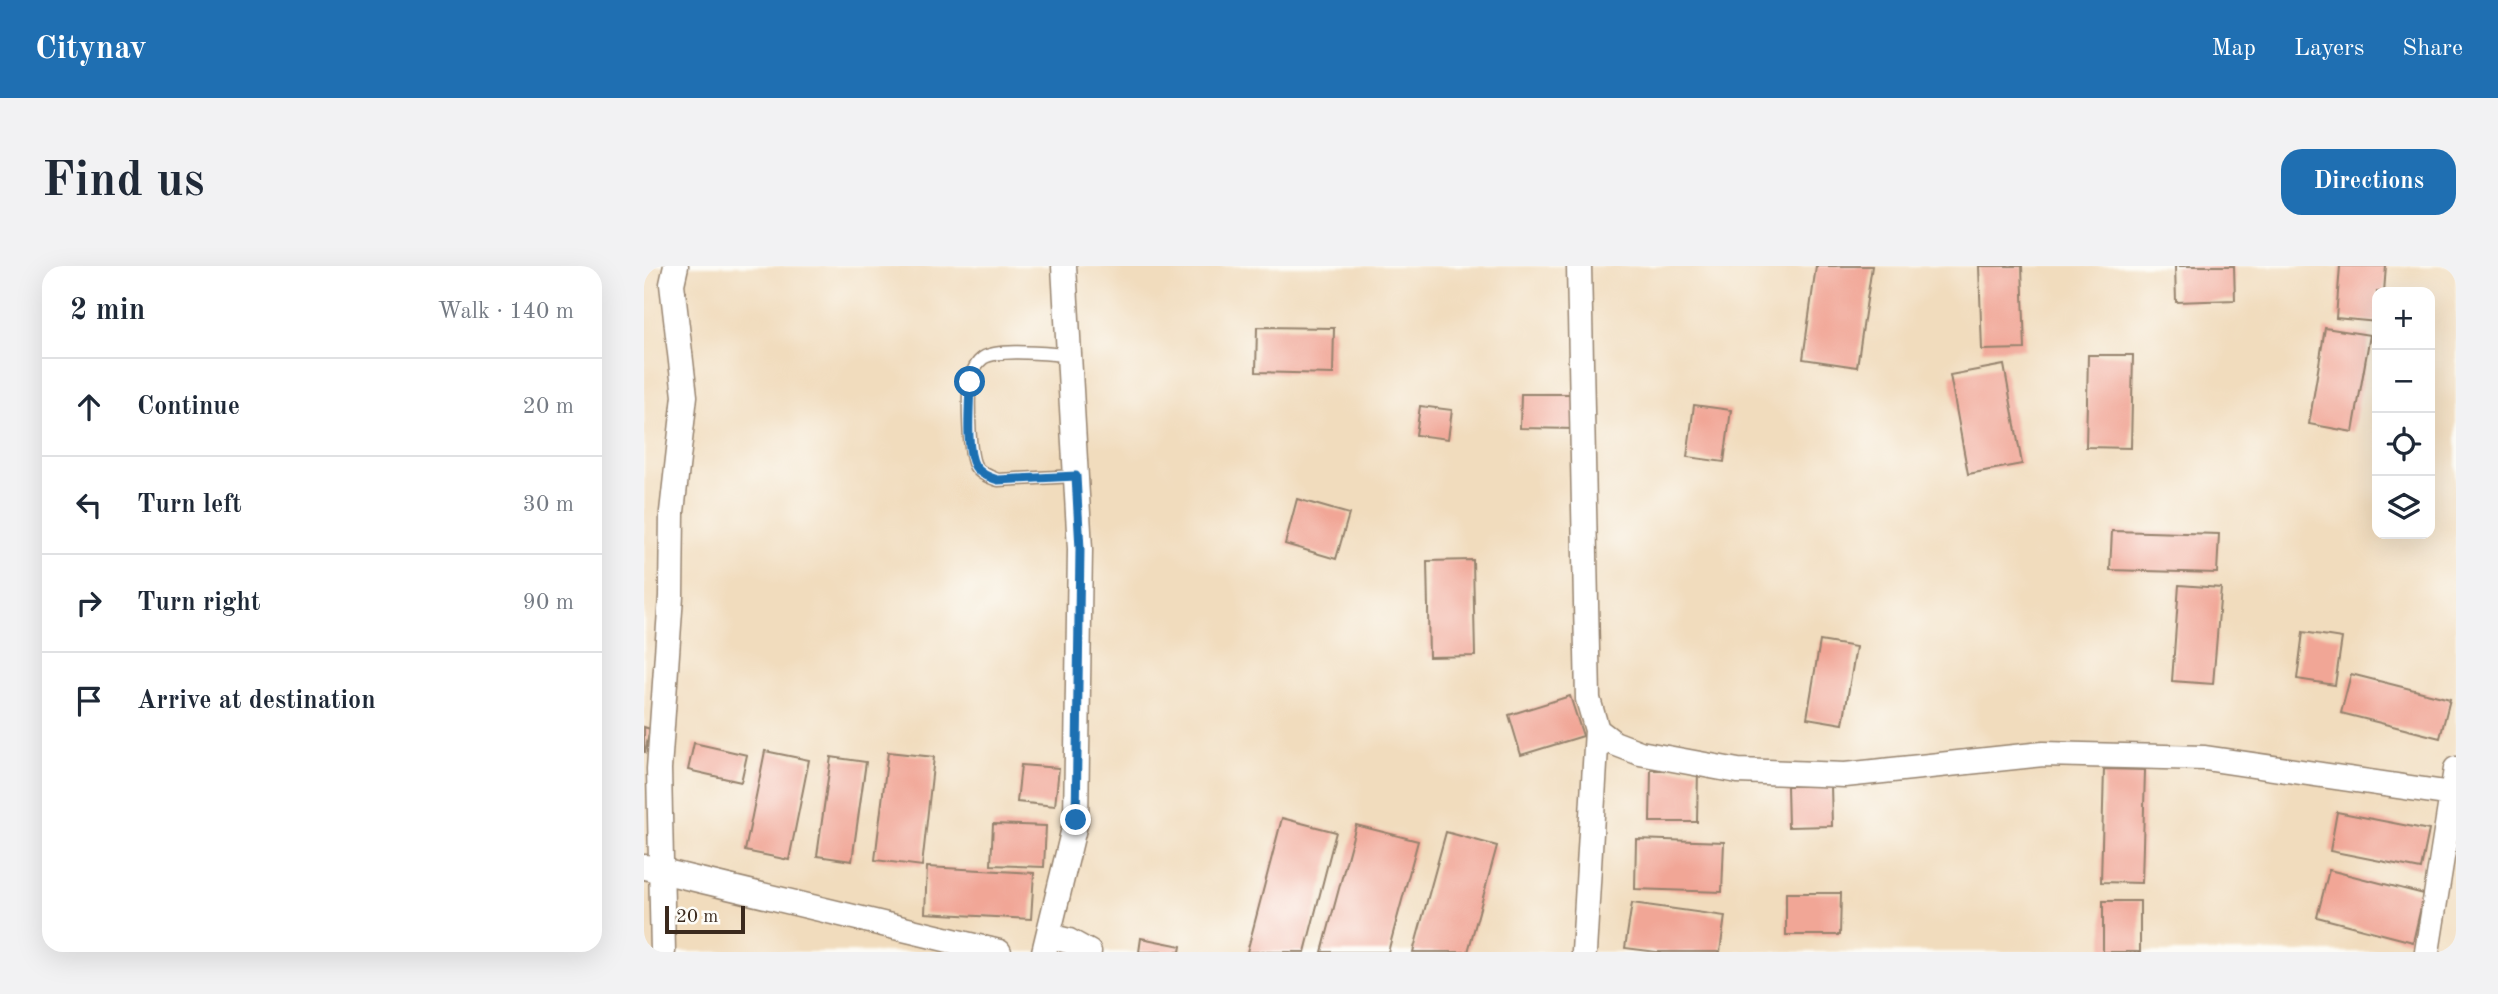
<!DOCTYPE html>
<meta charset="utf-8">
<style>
body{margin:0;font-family:"Old Standard TT",serif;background:#f2f2f3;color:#1f2937}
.controls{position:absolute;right:21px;top:21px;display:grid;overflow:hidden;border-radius:14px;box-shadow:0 7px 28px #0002}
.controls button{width:63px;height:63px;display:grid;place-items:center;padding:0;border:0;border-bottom:2px solid #e0e1e3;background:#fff;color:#1f2937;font:35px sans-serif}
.scale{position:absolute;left:21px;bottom:18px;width:80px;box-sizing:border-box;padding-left:7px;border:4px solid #3b2a1e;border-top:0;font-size:19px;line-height:24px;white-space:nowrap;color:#3b2a1e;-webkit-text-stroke:5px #fdfcf7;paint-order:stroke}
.stop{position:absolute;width:21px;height:21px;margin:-16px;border:5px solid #1f6fb2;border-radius:50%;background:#fff}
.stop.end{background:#1f6fb2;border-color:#fff;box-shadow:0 2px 7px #0008}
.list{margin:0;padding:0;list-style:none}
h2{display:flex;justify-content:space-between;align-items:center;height:91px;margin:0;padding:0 28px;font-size:30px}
h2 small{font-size:23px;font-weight:400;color:#747a83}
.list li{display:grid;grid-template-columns:46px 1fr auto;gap:21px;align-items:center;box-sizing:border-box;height:98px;padding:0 28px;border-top:2px solid #e0e1e3}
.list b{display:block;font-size:26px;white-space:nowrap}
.list em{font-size:23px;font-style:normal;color:#747a83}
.icon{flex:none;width:38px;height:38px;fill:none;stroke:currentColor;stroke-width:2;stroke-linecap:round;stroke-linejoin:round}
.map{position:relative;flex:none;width:1812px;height:686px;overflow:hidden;border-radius:21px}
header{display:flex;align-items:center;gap:42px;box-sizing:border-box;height:98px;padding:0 35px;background:#1f6fb2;color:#fff}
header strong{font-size:33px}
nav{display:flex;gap:38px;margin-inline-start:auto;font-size:24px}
.intro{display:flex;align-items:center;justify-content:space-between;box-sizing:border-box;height:168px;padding:0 42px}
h1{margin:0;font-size:49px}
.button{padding:18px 32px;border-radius:21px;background:#1f6fb2;color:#fff;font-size:24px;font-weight:700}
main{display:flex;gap:42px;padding:0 42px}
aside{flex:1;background:#fff;border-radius:21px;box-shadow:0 7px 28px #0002}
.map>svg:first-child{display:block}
.building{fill:#f1a696}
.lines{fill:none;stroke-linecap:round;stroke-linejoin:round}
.lane-casing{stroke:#96836e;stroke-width:15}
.street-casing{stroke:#96836e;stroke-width:27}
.lane{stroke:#fff;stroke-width:12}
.street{stroke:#fff;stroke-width:24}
.route{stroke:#1f6fb2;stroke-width:9}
</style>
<header>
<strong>Citynav</strong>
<nav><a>Map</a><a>Layers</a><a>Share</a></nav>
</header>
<div class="intro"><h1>Find us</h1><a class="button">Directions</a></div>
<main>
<aside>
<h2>2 min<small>Walk · 140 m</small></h2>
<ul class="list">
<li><svg class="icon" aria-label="ahead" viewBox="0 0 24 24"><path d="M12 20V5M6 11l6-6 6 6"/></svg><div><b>Continue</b></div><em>20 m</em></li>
<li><svg class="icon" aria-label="left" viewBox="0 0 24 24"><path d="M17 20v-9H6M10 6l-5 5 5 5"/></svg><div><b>Turn left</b></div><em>30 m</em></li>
<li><svg class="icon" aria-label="right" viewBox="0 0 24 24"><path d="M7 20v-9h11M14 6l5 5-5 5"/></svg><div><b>Turn right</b></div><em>90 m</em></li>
<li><svg class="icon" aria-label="arrive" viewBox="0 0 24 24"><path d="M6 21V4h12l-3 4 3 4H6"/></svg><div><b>Arrive at destination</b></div></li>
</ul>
</aside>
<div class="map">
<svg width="1812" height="686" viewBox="0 0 1812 686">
<rect width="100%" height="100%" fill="#fdfcf7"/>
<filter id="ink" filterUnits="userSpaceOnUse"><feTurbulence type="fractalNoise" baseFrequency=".0143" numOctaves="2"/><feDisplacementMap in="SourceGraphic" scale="14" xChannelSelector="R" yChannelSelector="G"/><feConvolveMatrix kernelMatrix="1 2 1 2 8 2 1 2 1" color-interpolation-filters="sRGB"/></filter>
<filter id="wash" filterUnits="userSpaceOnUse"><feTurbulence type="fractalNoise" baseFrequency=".00686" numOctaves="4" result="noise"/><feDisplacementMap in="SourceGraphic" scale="28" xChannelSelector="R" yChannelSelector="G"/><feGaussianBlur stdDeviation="1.57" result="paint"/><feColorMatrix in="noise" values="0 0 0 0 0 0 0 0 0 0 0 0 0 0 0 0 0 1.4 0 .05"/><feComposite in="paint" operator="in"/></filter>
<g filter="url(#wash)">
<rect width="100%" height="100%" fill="#f1dcbd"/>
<g id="blocks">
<path class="building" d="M1172,0h56l-15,101 -54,-8z
M1335,0h43l3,83 -43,1z
M1531,0h59l1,34 -59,2z
M1696,0h46l-2,26h-7v30l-41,-4z
M613,61l77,1 -1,46 -77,-2z
M1681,62l45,7 -17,97 -44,-8z
M1444,89h45l-2,93 -45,-1z
M1360,99l18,99 -54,10 -18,-99z
M877,128h57l-1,35 -57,-1z
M1050,139l37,5 -7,52 -37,-5z
M776,140l32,4 -4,29 -32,-4z
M653,233l52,15 -13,45 -51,-15z
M1468,265l107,3 -2,39 -107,-3z
M829,294l2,96 -46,1 -2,-96z
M1535,319l42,3 -8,96 -41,-3z
M1659,366l39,6 -7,47 -38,-6z
M1176,375l36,6 -13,77 -36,-6z
M1707,408l99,25 -10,39 -99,-25z
M926,430l13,40 -62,19 -12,-40z
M0,461l6,2 -5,23h-1z
M50,477l53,12 -6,27 -53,-12z
M121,485l44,9 -20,100 -44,-9z
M244,486l46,5 -12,109 -47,-6z
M187,491l35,5 -14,99 -35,-5z
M377,499l38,3 -4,38 -38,-4z
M1460,503l41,1 -3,113 -41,-1z
M1007,504h47l-1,52h-47z
M1187,519l1,41 -44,1 -1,-41z
M1693,546l92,18 -8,39 -91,-18z
M638,552l54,14 -31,120h-58z
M349,558l53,2 -2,41 -53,-2z
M712,559l62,16 -30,111h-66z
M802,566l51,14 -29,106h-55z
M992,573l88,3 -2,50 -87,-3z
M283,601l107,6 -3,46 -106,-6z
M1685,604l95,24 -11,48 -96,-25z
M1142,627h55l-1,42h-54z
M1459,635h37v51h-37z
M988,637l93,13 -5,36h-63l-32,-4z
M497,672l40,8 -1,6h-41z"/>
</g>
</g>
<g filter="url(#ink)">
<use href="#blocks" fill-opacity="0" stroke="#96836e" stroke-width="2"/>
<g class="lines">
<g class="lane-casing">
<path id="lane" d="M425,89c-20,-1 -70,-7 -86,3 -8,6 -11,14 -13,23 -2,15 -2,75 6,86 5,7 14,10 22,13l78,-4"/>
</g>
<g class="street-casing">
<path id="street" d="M935,0l9,433 9,31 17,13 26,10 98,18 107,4 198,-21 162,4 247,36
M1,601l354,85
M404,670l21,5 20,11
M19,686l-4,-183 12,-173 1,-84 13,-116 -13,-112 4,-18
M400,686l32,-132 4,-271 -16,-283
M940,686l13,-222
M1783,686l29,-183"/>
</g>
<use href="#lane" class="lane"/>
<use href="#street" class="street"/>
</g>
</g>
<g class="lines" filter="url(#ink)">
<path class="route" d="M326,116c0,20 -5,67 5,84 5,8 14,11 23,14l78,-4 4,73 -4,271"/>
</g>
</svg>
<div class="controls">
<button>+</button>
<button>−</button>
<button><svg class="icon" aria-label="locate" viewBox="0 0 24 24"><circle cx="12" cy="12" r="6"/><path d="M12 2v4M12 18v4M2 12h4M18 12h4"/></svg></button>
<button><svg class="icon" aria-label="layers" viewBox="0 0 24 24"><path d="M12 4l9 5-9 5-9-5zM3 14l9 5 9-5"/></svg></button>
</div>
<div class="scale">20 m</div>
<div class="stop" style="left:326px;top:116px"></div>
<div class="stop end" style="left:432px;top:554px"></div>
</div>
</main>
